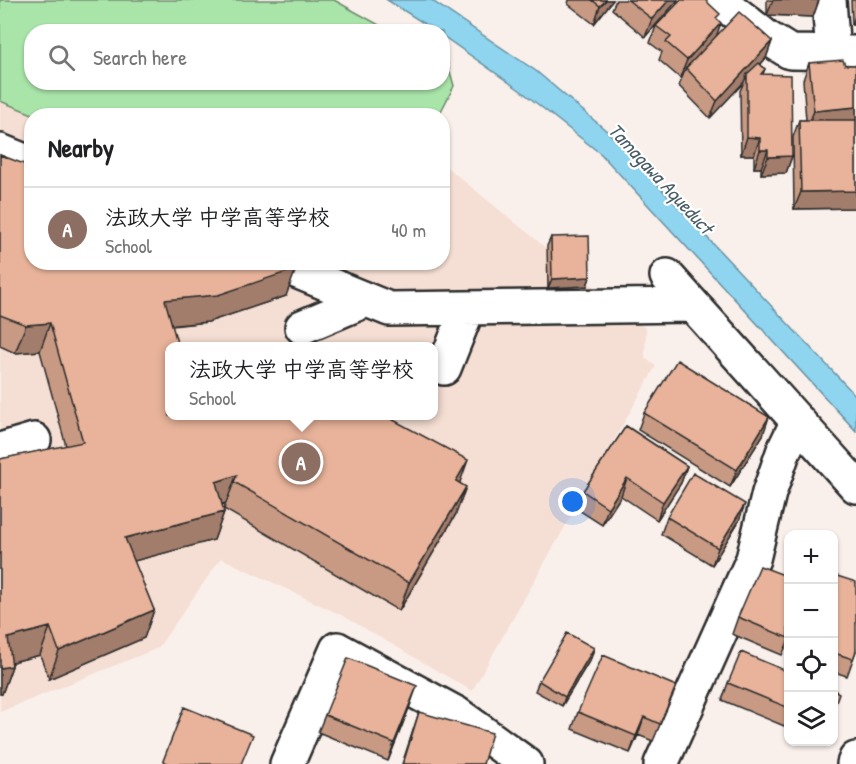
<!DOCTYPE html>
<meta charset="utf-8">
<style>
body{margin:0;font-family:"Patrick Hand","Klee One",sans-serif;background:#f6f6f6;color:#202124}
.controls{position:absolute;right:18px;bottom:18px;display:grid;overflow:hidden;border-radius:12px;box-shadow:0 2px 4px #0004}
.controls button{width:54px;height:54px;display:grid;place-items:center;padding:0;border:0;border-bottom:2px solid #e0e0e0;background:#fff;color:#202124;font:30px sans-serif}
.you{position:absolute;left:573px;top:502px;width:21px;height:21px;margin:-15px;border:4px solid #fff;border-radius:50%;background:#1a73e8;box-shadow:0 0 0 9px #1a73e833}
.badge{display:grid;place-items:center;width:39px;height:39px;border-radius:50%;background:#0f766e;color:#fff;font-size:20px;font-weight:700}
.pin{position:absolute;translate:-50% -50%;border:3px solid #fff;box-shadow:0 2px 6px #0006}
.popup{position:absolute;left:165px;top:342px;width:273px;height:78px;box-sizing:border-box;display:grid;place-content:center;border-radius:12px;background:#fff;filter:drop-shadow(0 2px 4px #0005);font-size:20px;white-space:nowrap;color:#757577}
.popup b{font-size:22px;color:#202124}
.popup::after{content:'';position:absolute;left:50%;top:100%;margin-left:-12px;border:12px solid transparent;border-top-color:#fff}
.list{margin:0;padding:0;list-style:none}
h2{display:flex;justify-content:space-between;align-items:center;height:78px;margin:0;padding:0 24px;font-size:26px}
h2 small{font-size:20px;font-weight:400;color:#757577}
.list li{display:grid;grid-template-columns:39px 1fr auto;gap:18px;align-items:center;box-sizing:border-box;height:84px;padding:0 24px;border-top:2px solid #e0e0e0}
.list b{display:block;font-size:22px;white-space:nowrap}
.list p{margin:0;font-size:20px;white-space:nowrap;color:#757577}
.list em{font-size:20px;font-style:normal;color:#757577}
.icon{flex:none;width:33px;height:33px;fill:none;stroke:currentColor;stroke-width:2;stroke-linecap:round;stroke-linejoin:round}
.map{position:relative;flex:none;width:856px;height:764px;overflow:hidden}
.search{position:absolute;background:#fff;box-shadow:0 2px 4px #0004;left:24px;top:24px;width:426px;height:66px;display:flex;align-items:center;gap:15px;box-sizing:border-box;padding:0 21px;border-radius:24px;color:#757577;font-size:22px}
.panel{position:absolute;background:#fff;box-shadow:0 2px 4px #0004;left:24px;top:108px;width:426px;height:162px;border-radius:24px}
.map>svg:first-child{display:block}
.built{fill:#f5ded3;fill-rule:evenodd}
.green{fill:#a9e4a9;stroke:#6a886a;stroke-width:1.5}
.water{fill:#8fd5f0;stroke:#6791a1;stroke-width:1.5}
.lines{fill:none;stroke-linecap:round;stroke-linejoin:round}
.minor-casing{stroke:#2b2b2b;stroke-width:38}
.minor{stroke:#fff;stroke-width:33}
.wall{fill:#c89a84;stroke:#2b2b2b;stroke-width:1.5}
.shaded-wall{fill:#a27d6c;stroke:#2b2b2b;stroke-width:1.5}
.building{fill:#e8b39a;stroke:#2b2b2b;stroke-width:1.5}
.labels{text-anchor:middle;dominant-baseline:central;stroke-width:4.5;stroke-linejoin:round;paint-order:stroke}
.water-label{font-size:20px;font-style:italic;fill:#495e66;stroke:#fff}
</style>
<div class="map">
<svg width="856" height="764" viewBox="0 0 856 764">
<rect width="100%" height="100%" fill="#faf0eb"/>
<filter id="ink" filterUnits="userSpaceOnUse"><feTurbulence type="fractalNoise" baseFrequency=".0167" numOctaves="2"/><feDisplacementMap in="SourceGraphic" scale="12" xChannelSelector="R" yChannelSelector="G"/><feConvolveMatrix kernelMatrix="1 2 1 2 8 2 1 2 1" color-interpolation-filters="sRGB"/></filter>
<g filter="url(#ink)">
<path class="built" d="M0,98l42,17 -10,1v146h410l1,-98 203,165 -1,29 11,8 -184,325 -127,-74 -124,-59 -63,90 -158,64zM169,346h264v70h-264z"/>
<path class="green" d="M0,0h334l56,31 -358,1v50h410l1,-21 5,3 6,22 -15,29h-404l-35,-14z"/>
<path class="water" d="M387,0h44l105,71 72,61 248,264v35l-255,-277 -80,-63 -78,-55 -1,-4 -6,-1z"/>
<g class="lines">
<g class="minor-casing">
<path id="minor" d="M719,0l47,37 24,15 66,1
M829,0l4,54
M0,151l32,13
M274,262l115,47 304,-4
M667,276l189,210
M302,327l64,-27
M444,368l24,-60
M0,450l34,-10
M287,764l50,-115 120,65 69,50
M661,764l92,-205 16,-66 15,-43 14,-29
M854,764l2,-5"/>
</g>
<use href="#minor" class="minor"/>
</g>
<path class="wall" d="M569,0h44l-19,24 -26,-20z
M616,0h62l-33,37 -33,-28z
M767,0h52l-6,17 -46,-2z
M851,0h5v25h-4z
M718,20l-1,15 55,6 -6,17 -6,7 5,4 -2,5 29,82 -6,17 -25,1v-6h-7v-13h-13l-1,-64 4,-9 -34,36 -31,-32 4,-11 -3,3 -21,-18 3,-8 -12,-9 6,-17z
M809,63l47,2v143l-62,1 -1,-72 6,-17h7l-3,-40z
M0,155l286,141 -78,26 -36,4 -3,90 291,67 -4,31 -57,97 -175,-102 2,-6 -4,2 2,7 -10,28 -80,21 20,49 -10,28 -95,41 -9,-24 -28,7v4l-10,28h-2v-235l66,-13 -26,-95 -25,2 -15,-7z
M551,237l39,40 -3,9 -39,2 -1,-42z
M644,413l119,22 -33,52 -92,-57z
M626,426l61,40 -6,17 -24,37 -36,-24 -19,29 -25,-16 6,-18z
M667,517l72,4 -27,44 -51,-31z
M834,575l22,76 -9,25 -13,-4z
M789,577v63l-7,15 -50,-21 6,-17z
M594,648l-3,10 -29,48 -27,-15 4,-10z
M789,672v56l-67,-28 6,-17z
M411,703l-23,58 -70,-29 7,-17z
M669,703l-16,38 -15,-6 -8,18 -58,-24 6,-17z
M419,712l64,52h-81z"/>
<path class="shaded-wall" d="M606,0h7l-19,24 6,-18z
M669,0h9l-33,37 7,-18z
M773,0h46l-6,17 -46,-2z
M856,14v11h-4z
M721,23l-6,17 -29,28 -3,7 -3,3 7,-18z
M772,41l-6,17 -19,21v-5l-3,8 -34,36 7,-17z
M856,107v16l-49,5 7,-17z
M747,137l13,1 -6,17h-13z
M760,150h8l-7,18h-7z
M792,156l-6,17 -25,1 7,-17z
M856,191v17l-62,1 7,-17z
M296,269l-10,27 -78,26 -53,5 10,-27z
M590,277l-3,9 -39,2 4,-9z
M50,323l-10,28 -25,2 11,-28z
M769,417l-6,18 -33,52 7,-17z
M468,460l-10,28 -2,-7z
M687,466l-6,17 -24,37 6,-18z
M237,475l-3,7 -8,21 -20,6 10,-27z
M627,478l-6,18 -19,29 6,-17z
M466,487l-10,27 -57,97 10,-28z
M745,504l-6,17 -27,44 6,-17z
M224,512l-10,28 -99,26 10,-28z
M154,610l-10,28 -95,41 10,-28z
M50,627l-10,28 -40,10 8,-27z
M594,648l-3,10 -29,48 3,-9z
M12,666l-10,28h-2v-26z
M417,686l-6,17 -23,58 6,-18z
M644,717l-6,18 -8,18 6,-17z"/>
<path class="building" d="M592,0h14l-6,6z
M628,0h41l-17,19z
M681,0h24l15,14 -4,4 5,5 -34,37 -21,-18 5,-5 -15,-11z
M739,12l33,29 -55,60 -31,-33z
M843,60l2,5h11v42l-42,4 -5,-48z
M759,63l6,6 -4,5 30,1 1,81 -24,1v-7h-8v-12l-13,-1v-63z
M799,120h57v71l-55,1z
M0,155l32,12v95h248l16,7 -78,26 -53,5 13,46h-9v70h217l82,44 -12,21 10,6 -57,96 -175,-101 3,-7 -21,7 8,30 -99,26 29,72 -95,41 -9,-24 -42,11 4,28 -12,2v-209l83,-17 -33,-119 -24,2 -26,-10z
M589,236l1,41 -38,2 -1,-42z
M677,360l92,57 -32,53 -93,-57z
M626,426l61,40 -24,36 -36,-24 -19,30 -25,-17z
M693,473l52,31 -27,44 -51,-31z
M760,566l29,11 -1,61 -50,-21z
M834,575l22,7v69l-3,8 -19,-6z
M567,633l27,15 -29,49 -26,-16z
M741,652l48,20v36l-61,-25z
M603,655l73,31 -16,38 -16,-7 -8,19 -58,-24z
M348,658l69,28 -23,57 -69,-28z
M834,690l5,3 -5,14z
M184,707l69,28 -12,29h-72l-6,-3z
M419,712l73,21 -9,31h-80z"/>
</g>
<g class="labels">
<g class="water-label">
<text transform="translate(661 178) rotate(47)">Tamagawa Aqueduct</text>
</g>
</g>
</svg>
<div class="controls">
<button>+</button>
<button>−</button>
<button><svg class="icon" aria-label="locate" viewBox="0 0 24 24"><circle cx="12" cy="12" r="6"/><path d="M12 2v4M12 18v4M2 12h4M18 12h4"/></svg></button>
<button><svg class="icon" aria-label="layers" viewBox="0 0 24 24"><path d="M12 4l9 5-9 5-9-5zM3 14l9 5 9-5"/></svg></button>
</div>
<div class="you"></div>
<div class="pin badge" style="left:301px;top:462px;background:#8d6e63">A</div>
<div class="popup"><b>法政大学 中学高等学校</b>School</div>
<div class="search"><svg class="icon" aria-label="search" viewBox="0 0 24 24"><circle cx="10" cy="10" r="6"/><path d="M15 15l6 6"/></svg>Search here</div>
<section class="panel">
<h2>Nearby<small></small></h2>
<ul class="list">
<li><span class="badge" style="background:#8d6e63">A</span><div><b>法政大学 中学高等学校</b><p>School</p></div><em>40 m</em></li>
</ul>
</section>
</div>
